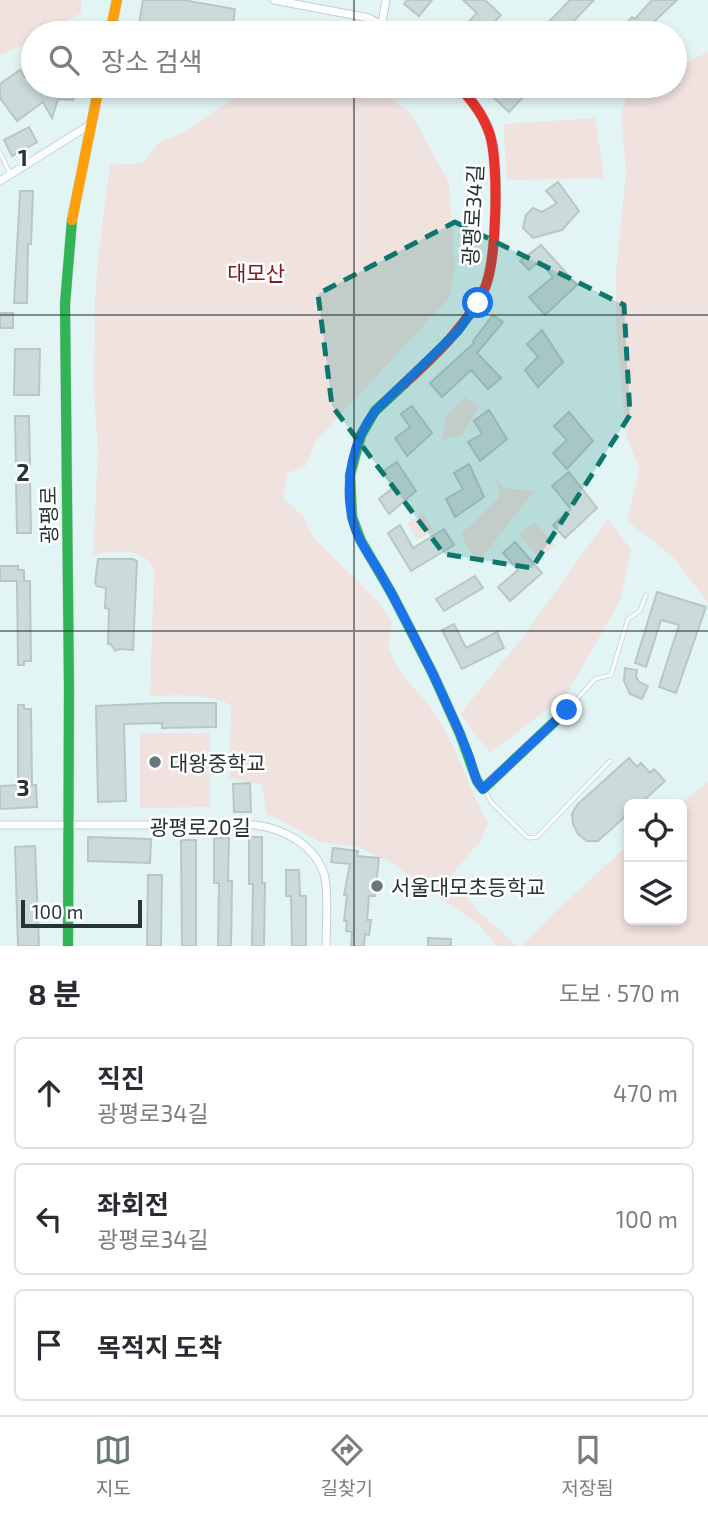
<!DOCTYPE html>
<html lang="ko">
<meta charset="utf-8">
<style>
body{margin:0;font-family:"Exo 2","Noto Sans KR",sans-serif;background:#f7f7f7;color:#2b2b33}
.controls{position:absolute;right:21px;bottom:21px;display:grid;overflow:hidden;border-radius:10px;box-shadow:0 4px 10px #0003}
.controls button{width:63px;height:63px;display:grid;place-items:center;padding:0;border:0;border-bottom:2px solid #e1e1e2;background:#fff;color:#2b2b33;font:35px sans-serif}
.scale{position:absolute;left:21px;bottom:18px;width:121px;box-sizing:border-box;padding-left:7px;border:4px solid #283535;border-top:0;font-size:19px;line-height:24px;white-space:nowrap;color:#283535;-webkit-text-stroke:5px #fff;paint-order:stroke}
.stop{position:absolute;width:21px;height:21px;margin:-16px;border:5px solid #1a73e8;border-radius:50%;background:#fff}
.stop.end{background:#1a73e8;border-color:#fff;box-shadow:0 2px 7px #0008}
.list{margin:0;padding:0;list-style:none}
h2{display:flex;justify-content:space-between;align-items:center;height:91px;margin:0;padding:0 28px;font-size:30px}
h2 small{font-size:23px;font-weight:400;color:#7c7c81}
.list li{display:grid;grid-template-columns:46px 1fr auto;gap:21px;align-items:center;box-sizing:border-box;height:112px;margin:0 14px 14px;padding:0 14px;border:2px solid #e1e1e2;border-radius:10px}
.list b{display:block;font-size:26px;white-space:nowrap}
.list p{margin:0;font-size:23px;white-space:nowrap;color:#7c7c81}
.list em{font-size:23px;font-style:normal;color:#7c7c81}
.icon{flex:none;width:38px;height:38px;fill:none;stroke:currentColor;stroke-width:2;stroke-linecap:round;stroke-linejoin:round}
.map{position:relative;flex:none;width:708px;height:946px;overflow:hidden}
.search{position:absolute;background:#fff;box-shadow:0 4px 10px #0003;left:21px;right:21px;top:21px;height:77px;display:flex;align-items:center;gap:18px;box-sizing:border-box;padding:0 24px;border-radius:38px;color:#7c7c81;font-size:26px}
.sheet{height:469px;background:#fff}
nav{display:flex;justify-content:space-around;align-items:center;box-sizing:border-box;height:98px;border-top:2px solid #e1e1e2;background:#fff;font-size:19px;color:#7c7c81}
nav a{display:grid;justify-items:center;gap:4px}
nav .on{color:#697878}
.map>svg:first-child{display:block}
.green{fill:#efe2df}
.building{fill:#ccdbda;stroke:#b8c7c6;stroke-width:2}
.lines{fill:none;stroke-linecap:round;stroke-linejoin:round}
.lane-casing{stroke:#c1d0d0;stroke-width:5}
.street-casing{stroke:#c1d0d0;stroke-width:9}
.fast-casing{stroke:#c1d0d0;stroke-width:11}
.slow-casing{stroke:#c1d0d0;stroke-width:11}
.jam-casing{stroke:#c1d0d0;stroke-width:11}
.lane{stroke:#fbfefd;stroke-width:3.5}
.street{stroke:#fbfefd;stroke-width:7}
.fast{stroke:#30b455;stroke-width:10}
.slow{stroke:#ff9f0a;stroke-width:10}
.jam{stroke:#e5322d;stroke-width:10}
.route{stroke:#1a73e8;stroke-width:9}
.marked{fill:#0f766e;fill-opacity:0.2;stroke:#0f766e;stroke-width:5;stroke-dasharray:14 9;stroke-linejoin:round}
.grid{fill:none;stroke:#283535;stroke-width:2;stroke-opacity:0.55}
.poi-dot{fill:#697878;stroke:#fff;stroke-width:2.5}
.labels{text-anchor:middle;dominant-baseline:central;stroke-width:5;stroke-linejoin:round;paint-order:stroke}
.street-label{font-size:21px;fill:#283535;stroke:#fff}
.park-label{font-size:21px;fill:#811b20;stroke:#fff}
.poi-label{font-size:21px;fill:#283535;stroke:#fff;text-anchor:start}
.grid-label{font-size:23px;text-anchor:middle;font-weight:bold;fill:#283535;stroke:#fff;stroke-width:5;stroke-linejoin:round;paint-order:stroke}
</style>
<div class="map">
<svg width="708" height="946" viewBox="0 0 708 946">
<rect width="100%" height="100%" fill="#e2f5f4"/>
<path class="green" d="M0,0h81v13l-35,20h-13v8l-33,14z
M708,52v551l-35,-46 -46,-36 12,-52 -13,-35 -10,-111v-50l10,-101 -5,-57 7,-25 10,-4h37v-18z
M251,86h127l34,29 37,68 6,84 -6,31 -133,143 -11,26 -18,6 -4,26 20,17 11,22 63,62 15,21c-1,8 -5,19 -3,27 8,27 32,44 47,67 22,33 32,73 52,108l-6,16 -31,36 26,35 40,36h-20l-19,-22 -88,-62 -34,-16 -35,-4 -55,-29 -4,-28 -33,-7 2,-73c-25,-12 -54,-10 -81,-9l4,-125c-11,-27 -37,-18 -61,-17l5,-102 -4,-64 1,-87 3,-45 12,-91 32,-2 18,-21 25,-10z
M595,118l9,60 -97,2 -4,-56z
M465,397l14,9 -17,29 -20,5 5,-25z
M496,479l8,9 30,3 -57,73 -16,-30 38,-36z
M423,513l11,17 -17,10 -9,-17z
M608,518l23,32 -11,51 -53,93 -77,59 -30,-39 63,-77z
M534,522l21,23 -15,13 -21,-23z
M140,733h70v74l-70,1z
M708,782v164h-186l35,-36 72,-66v76h53v-116h-2z"/>
<path class="building" d="M143,0h40l52,9 -3,24h-42l-51,-8z
M407,0h25l-13,16 -15,-12z
M463,0h22l16,15 -17,18h-26l19,-20z
M570,0h24l-32,33h-11l-7,-6z
M652,0h25l-35,33h-25l15,-16 3,2z
M20,70l5,7 8,-6v15h42l-2,14 -15,-1 -6,19 -9,-16 -26,19 -17,-23v-14z
M506,86h27l-24,26 -15,-14z
M29,127l8,15 -25,14 -8,-16z
M558,182l21,29 -17,19 -29,8 -10,-10 3,-13 7,-7 9,4 15,-9 -11,-12z
M20,191h13l-2,53h-3l-1,59h-13z
M541,245l36,40 -32,30 -16,-18 24,-20 -14,-16 -10,9 -9,-9z
M0,313h13v15h-13z
M493,315l10,7 -26,31 24,25 -13,11 -17,-19 -29,27 -12,-14 44,-40 -1,-2z
M542,330l21,32 -25,25 -13,-17 13,-13 -11,-13z
M15,349h25l-1,46h-25z
M412,406l20,27 -25,23 -12,-18 15,-11 -9,-13z
M489,410l18,29 -27,22 -12,-19 14,-8 -8,-13z
M569,412l24,29 -26,28 -14,-16 14,-13 -13,-14z
M15,416h14l1,52h-14z
M397,462l19,29 -27,23 -10,-15 15,-12 -12,-15z
M469,464l15,33 -29,20 -9,-18 17,-10 -9,-16z
M569,472l28,36 -32,30 -12,-13 18,-16 -19,-23z
M16,480h14l1,53h-14z
M400,525l13,23 31,-19 10,16 -43,26 -23,-38z
M515,542l27,31 -32,28 -12,-14 20,-17 -15,-17z
M98,559h35l4,2 -4,89 -13,-1 -5,2 -4,-7h-3l1,-35 -4,-1 1,-20 -9,-2 -2,-3z
M0,566h18v4h6v11h6l1,80h-7v4h-6l-1,-84h-17z
M475,576l8,12 -39,23 -8,-12z
M657,592l49,15 -30,86 -17,-6 20,-62 -18,-5 -15,47 -11,-4z
M454,624l12,24 31,-16 7,16 -42,21 -20,-39z
M625,668l12,2 -1,6 3,6 9,4 -6,13 -12,-5 -6,-13z
M162,703h54v24l-54,1v-5l-38,1 2,77 -28,1 -2,-96z
M18,705h6v4h7l1,76h4l1,22 -37,2v-23l18,-1z
M629,758l8,9 4,-4 9,10 4,-4 11,12 -25,23h-11v9l-31,28h-11l-9,-7 -5,-10 -1,-10 5,-9z
M250,783l1,29h-17l-1,-28z
M88,837l63,2 -1,24 -62,-2z
M249,837h13v46h3l-1,63h-12l1,-62h-4z
M214,838h15l-1,43h4l-1,65h-13l1,-63h-5z
M181,840h15v106h-14z
M35,846l4,100h-21l-3,-99z
M333,848l25,3 -1,5 22,2 -4,38h-6l-2,24h4l-2,15 -4,-1 -1,12h-13l1,-14 -6,-1 1,-10h-3l3,-26h-3l6,-31 -19,-2z
M286,870h13l1,26h6v50h-14l-1,-50h-5z
M148,875h14l-1,71h-14z
M428,938l23,1v7h-23z"/>
<g class="lines">
<g class="lane-casing">
<path id="lane" d="M0,152l10,22
M569,708l26,-29 16,-4 17,-56 12,-8 6,-16
M485,791l6,11 37,36 9,-1 73,-76"/>
</g>
<g class="street-casing">
<path id="street" d="M274,0l95,18 28,15
M382,23l4,-23
M0,181l91,-57
M0,825h255c29,4 59,19 69,49 5,15 2,55 2,72"/>
</g>
<g class="fast-casing">
<path id="fast" d="M404,384l-29,27 -14,24 -11,40 2,42 9,24 31,53 41,80 27,60 17,47 6,8 84,-79
M68,946l1,-258 -4,-384 7,-84"/>
</g>
<g class="slow-casing">
<path id="slow" d="M110,33l7,-33
M72,220l27,-134"/>
</g>
<g class="jam-casing">
<path id="jam" d="M404,384c30,-28 62,-57 80,-94 13,-27 15,-127 6,-155 -6,-19 -18,-35 -32,-49"/>
</g>
<use href="#lane" class="lane"/>
<use href="#street" class="street"/>
<use href="#fast" class="fast"/>
<use href="#slow" class="slow"/>
<use href="#jam" class="jam"/>
</g>
<g class="lines">
<path class="route" d="M478,303l-20,28 -83,80c-22,29 -31,70 -23,106 4,23 20,41 31,61 23,42 46,85 65,129 7,14 13,29 19,44 6,13 6,28 16,38l84,-79"/>
</g>
<path class="marked" d="M455,222l169,83 6,110 -98,153 -88,-14 -112,-148 -14,-112z"/>
<path class="grid" d="M354,0v33M354,86v860M0,315h708M0,631h708"/>
<g class="poi-dot">
<circle cx="155" cy="762" r="7"/>
<circle cx="377" cy="886" r="7"/>
</g>
<g class="labels">
<g class="street-label">
<text transform="translate(472 215) rotate(-87)">광평로34길</text>
<text transform="translate(48 515) rotate(-91)">광평로</text>
<text x="200" y="826">광평로20길</text>
</g>
<g class="park-label">
<text x="256" y="272">대모산</text>
</g>
<g class="poi-label">
<text x="169" y="762">대왕중학교</text>
<text x="391" y="886">서울대모초등학교</text>
</g>
</g>
<g class="grid-label">
<text x="23" y="166">1</text>
<text x="23" y="481">2</text>
<text x="23" y="796">3</text>
</g>
</svg>
<div class="controls">
<button><svg class="icon" aria-label="locate" viewBox="0 0 24 24"><circle cx="12" cy="12" r="6"/><path d="M12 2v4M12 18v4M2 12h4M18 12h4"/></svg></button>
<button><svg class="icon" aria-label="layers" viewBox="0 0 24 24"><path d="M12 4l9 5-9 5-9-5zM3 14l9 5 9-5"/></svg></button>
</div>
<div class="scale">100 m</div>
<div class="stop" style="left:478px;top:303px"></div>
<div class="stop end" style="left:567px;top:710px"></div>
<div class="search"><svg class="icon" aria-label="search" viewBox="0 0 24 24"><circle cx="10" cy="10" r="6"/><path d="M15 15l6 6"/></svg>장소 검색</div>
</div>
<section class="sheet">
<h2>8 분<small>도보 · 570 m</small></h2>
<ul class="list">
<li><svg class="icon" aria-label="ahead" viewBox="0 0 24 24"><path d="M12 20V5M6 11l6-6 6 6"/></svg><div><b>직진</b><p>광평로34길</p></div><em>470 m</em></li>
<li><svg class="icon" aria-label="left" viewBox="0 0 24 24"><path d="M17 20v-9H6M10 6l-5 5 5 5"/></svg><div><b>좌회전</b><p>광평로34길</p></div><em>100 m</em></li>
<li><svg class="icon" aria-label="arrive" viewBox="0 0 24 24"><path d="M6 21V4h12l-3 4 3 4H6"/></svg><div><b>목적지 도착</b></div></li>
</ul>
</section>
<nav>
<a class="on"><svg class="icon" aria-label="map" viewBox="0 0 24 24"><path d="M3 6l6-2 6 2 6-2v14l-6 2-6-2-6 2zM9 4v14M15 6v14"/></svg>지도</a>
<a><svg class="icon" aria-label="directions" viewBox="0 0 24 24"><path d="M12 3l9 9-9 9-9-9zM9 14v-3h6M13 9l2 2-2 2"/></svg>길찾기</a>
<a><svg class="icon" aria-label="saved" viewBox="0 0 24 24"><path d="M7 4h10v16l-5-4-5 4z"/></svg>저장됨</a>
</nav>
